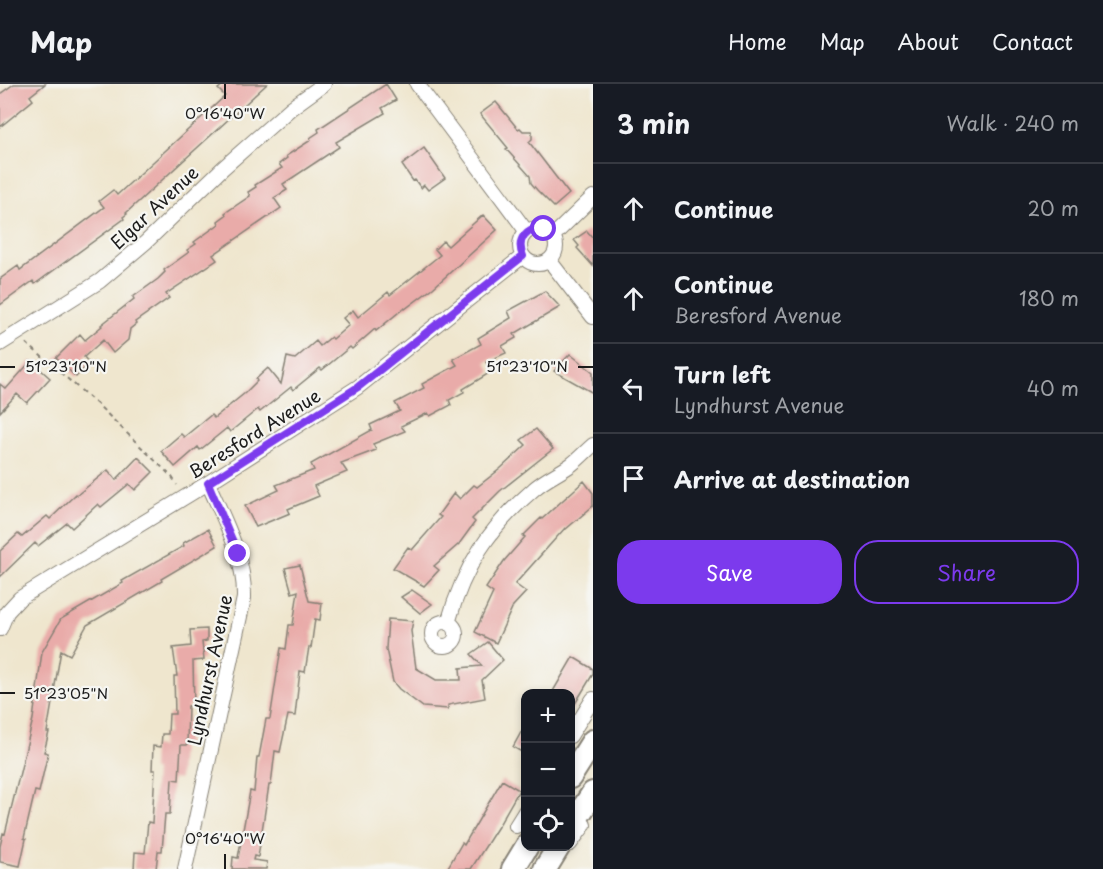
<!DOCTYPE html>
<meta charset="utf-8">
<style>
body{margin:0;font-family:"Playpen Sans",sans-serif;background:#242831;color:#f1f3f6}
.controls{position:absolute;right:18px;bottom:18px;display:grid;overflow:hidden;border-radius:12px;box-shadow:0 3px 9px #0003}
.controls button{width:54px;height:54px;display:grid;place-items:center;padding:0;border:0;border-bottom:2px solid #363941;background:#171b24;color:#f1f3f6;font:30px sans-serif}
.stop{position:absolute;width:18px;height:18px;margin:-14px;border:4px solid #7c3aed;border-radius:50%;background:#fff}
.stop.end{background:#7c3aed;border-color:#fff;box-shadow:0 2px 6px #0008}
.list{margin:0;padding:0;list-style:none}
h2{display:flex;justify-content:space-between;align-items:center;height:78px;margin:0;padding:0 24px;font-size:26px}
h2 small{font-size:20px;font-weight:400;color:#9ea1a6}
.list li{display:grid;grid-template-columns:39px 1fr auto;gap:18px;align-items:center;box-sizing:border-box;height:90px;padding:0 24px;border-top:2px solid #363941}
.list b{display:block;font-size:22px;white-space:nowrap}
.list p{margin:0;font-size:20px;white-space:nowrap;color:#9ea1a6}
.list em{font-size:20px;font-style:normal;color:#9ea1a6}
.actions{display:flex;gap:12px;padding:18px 24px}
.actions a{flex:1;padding:14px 0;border:2px solid #7c3aed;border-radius:24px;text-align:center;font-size:21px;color:#7c3aed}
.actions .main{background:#7c3aed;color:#fff}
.icon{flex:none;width:33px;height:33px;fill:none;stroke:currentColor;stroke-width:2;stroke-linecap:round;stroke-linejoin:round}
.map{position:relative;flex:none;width:593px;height:785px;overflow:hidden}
header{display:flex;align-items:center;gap:36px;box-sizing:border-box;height:84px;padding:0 30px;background:#171b24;border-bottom:2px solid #363941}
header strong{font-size:28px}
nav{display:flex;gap:33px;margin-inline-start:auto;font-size:21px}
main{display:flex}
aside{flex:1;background:#171b24}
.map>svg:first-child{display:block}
.building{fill:#e9aba9}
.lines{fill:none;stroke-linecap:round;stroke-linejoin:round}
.minor-casing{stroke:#868175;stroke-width:16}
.trunk-casing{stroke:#868175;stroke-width:26}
.path{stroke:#868175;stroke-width:2;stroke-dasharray:4.5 4.5;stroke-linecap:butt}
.minor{stroke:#fff;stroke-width:14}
.trunk{stroke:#fff;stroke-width:22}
.route{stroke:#7c3aed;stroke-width:8}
.ticks{fill:none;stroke:#1c1c1c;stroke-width:2}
.labels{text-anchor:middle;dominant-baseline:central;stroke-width:4.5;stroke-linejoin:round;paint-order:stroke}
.street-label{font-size:18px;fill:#1c1c1c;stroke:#f6f6f2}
.ticks-label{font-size:15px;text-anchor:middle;fill:#1c1c1c;stroke:#f6f6f2;stroke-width:4.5;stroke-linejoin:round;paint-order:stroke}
</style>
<header>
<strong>Map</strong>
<nav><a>Home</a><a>Map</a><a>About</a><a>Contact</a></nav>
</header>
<main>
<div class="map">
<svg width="593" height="785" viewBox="0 0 593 785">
<rect width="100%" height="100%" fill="#f6f6f2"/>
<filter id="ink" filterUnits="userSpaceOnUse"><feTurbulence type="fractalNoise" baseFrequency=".0167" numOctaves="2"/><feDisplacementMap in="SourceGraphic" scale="12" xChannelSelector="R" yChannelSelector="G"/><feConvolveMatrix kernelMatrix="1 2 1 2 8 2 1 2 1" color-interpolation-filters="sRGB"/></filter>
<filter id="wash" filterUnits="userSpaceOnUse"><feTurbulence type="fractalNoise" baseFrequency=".008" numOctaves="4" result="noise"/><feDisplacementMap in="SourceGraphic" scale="24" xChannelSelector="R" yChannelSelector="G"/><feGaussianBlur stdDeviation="1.35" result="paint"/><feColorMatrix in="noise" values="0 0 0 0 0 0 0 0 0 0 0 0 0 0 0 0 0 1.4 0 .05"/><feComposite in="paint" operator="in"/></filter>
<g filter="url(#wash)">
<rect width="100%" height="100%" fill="#efe6ce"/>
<g id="blocks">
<path class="building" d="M14,0h31l-15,12 3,4 -33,27v-33z
M224,0h43l-141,129 1,1 -4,3 1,2 -89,65 -2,-3 -33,24v-26l18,-13 2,4 84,-63 -5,-6 14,-11 4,5 108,-99 -7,-7z
M386,0l10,16 -14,8 3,5 -49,29 3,5 -56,37 4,6 -13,8 7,10 -68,47 4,5 -51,34 3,4 -34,24 1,2 -6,5 -2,11 -15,13 -10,-13 -19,17 5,6 -13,14 -20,-19 24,-24 5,6 17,-14 -1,-1 33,-26 -1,-2 25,-18 7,-7 -1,-2 25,-18 -2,-2 9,-6 -2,-2 25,-18 -1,-3 8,-6 -1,-2 25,-17 -2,-4 8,-5 -1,-2 27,-17 -3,-4 8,-6 -1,-2 25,-16 -1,-2 9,-6 -1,-3z
M496,18l22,27 2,-1 3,3h9v8l-3,3 40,52 -15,13 -17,-17 -6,-7 -1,-7 -24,-27 2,-1 -28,-34z
M424,64l21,30 -17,12 -4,-5 -3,3 -6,-8 -2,1 -11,-16z
M483,131l14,15 -64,58 -28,21 -1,-1 -28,23 -1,-2 -23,20 -2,-2 -28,23 -2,-2 -27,22 -2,-3 -31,25 -2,-3 -28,23 -3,-4 -27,22 -2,-3 -23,20 -14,-16 20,-17 3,3 27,-22 3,3 31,-25 12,-12 -1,-2 12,-11 13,16 6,-27 8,2 21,-18 4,5 11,-9 2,2 16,-14 -6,-7 10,-8 5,7 30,-25 2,3 50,-40 -5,-6 8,-8 5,5z
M587,147l6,7v28l-16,-18 2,-2 -5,-6z
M545,207l15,16 -46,27 2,4 -14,8 4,7 -20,9 5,10 -28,17 1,3 -15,8 2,5 -21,11 -2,-3 -27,13 4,5 -32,13 3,6 -35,13 6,9 -33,14 5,10 -31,13 2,4 -34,14 -11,-21 34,-16 -3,-5 38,-15 -3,-6 61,-34 -2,-5 30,-14 -5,-8 29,-15 -2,-4 35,-19 -4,-6 28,-15 -3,-6 33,-20 -3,-7z
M570,270l23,18v21l-39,-22z
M31,277l19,17 -23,25 -10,-9 -17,18v-28l6,5z
M536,345l17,20 -53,42 -28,28 3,3 -16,22 -25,22 5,4 -15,16 -31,-18 15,-21 4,3 29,-33 -3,-2 16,-22 6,6 14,-14 3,2 23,-18 26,-24 -5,-5z
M138,373l15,15 -18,18 -6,-6 -28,23 -3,-3 -26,24 -5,-5 -29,23 -3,-3 -35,34v-26l18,-17 4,3 25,-21 3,3 26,-25 1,1 31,-25 8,10z
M584,397l9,12v13l-27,23 -1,-1 -50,56 11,8 -13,14 -17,37 -21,-11 18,-39 -7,-5 18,-27 21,-24 -2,-1 18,-18 1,1z
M208,445l9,17 -56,33 1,2 -75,44 -17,30 -9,-5 -14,82h2l-5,20 4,1 -9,39 -4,-1 -11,47 2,1 -6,27 -20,-4v-16l3,-13 2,1 28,-115 9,-67 19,-33 62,-36 -1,-2 62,-35 -1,-3z
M300,481l9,36 13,2 -2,17 -5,-1 -4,29 -2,-1 -4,25 -5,-1 -5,45 -7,-1 -8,37 -5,-1 -4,34h-2l-11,72 -4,-1 -1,4 14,2 -1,7h-34l1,-12 5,1 12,-67 4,1 3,-35h2l7,-38h4l11,-71 5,1 3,-24h4l5,-34 -6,2 -7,-25z
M412,506l20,14 -12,9 -19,-16z
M388,535l25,2 -2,10 5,37 20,12h25l-1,-12 22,-2 -11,-12 17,-12 15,18 -21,20 3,18 -37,7v4l-25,-2 -24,-18 -6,-7 -7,-33z
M207,545v12l-5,1 2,18 -11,1 1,45h-6l-1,39h-6l-2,35 -7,-1 -2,35h-5l-3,37h-4l-2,18h-22l1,-17 10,1 3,-31 4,1 3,-53h-3l1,-24 8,1 1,-13h6l1,-20h6l-1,-38h3l-4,-28 18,-2 -1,-16z
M573,573l20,12v5l-23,38v-19h-18z
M525,641v29l-12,-7z
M502,696l17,10 -20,35 -28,44h-24l15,-26 2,2z"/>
</g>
</g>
<g filter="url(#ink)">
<use href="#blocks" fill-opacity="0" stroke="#868175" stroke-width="1.5"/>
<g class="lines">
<g class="minor-casing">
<path id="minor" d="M417,0l110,148
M520 162a18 18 0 1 1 36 0a18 18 0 1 1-36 0Z
M553,152l40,-39
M549,176l44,57
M0,260l100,-63 46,-39 77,-74 68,-60 33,-24
M432 550a12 12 0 1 1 24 0a12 12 0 1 1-24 0Z
M448,539c16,-57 41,-95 86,-134 11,-10 26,-16 38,-25 8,-6 14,-13 21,-19
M0,545l7,-17 13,-14 188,-115 150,-96 165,-131
M570,652l23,-37
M516,742l10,-16
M570,760l14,-19
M185,785l59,-271c1,-41 -20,-78 -36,-115"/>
</g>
<g class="trunk-casing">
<path id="trunk" d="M570,693l23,-36
M570,744l23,-35
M513,785l14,-23
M545,785l14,-23"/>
</g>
<path class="path" d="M26,259l71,61 75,73 5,8"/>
<use href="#minor" class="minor"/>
<use href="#trunk" class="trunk"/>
</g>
</g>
<g class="lines" filter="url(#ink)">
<path class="route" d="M238,470l-30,-71 150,-96 165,-131c-7,-16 3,-30 21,-27"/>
</g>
<path class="ticks" d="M225,0v15M0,283h15M578,283h15M0,609h15M225,770v15"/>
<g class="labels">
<g class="street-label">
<text transform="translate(154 123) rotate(-43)">Elgar Avenue</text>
<text transform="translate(254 349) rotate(-32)">Beresford Avenue</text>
<text transform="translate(209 586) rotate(-78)">Lyndhurst Avenue</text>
</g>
</g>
<g class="ticks-label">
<text x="225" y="35">0°16'40"W</text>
<text x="66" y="288">51°23'10"N</text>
<text x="527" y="288">51°23'10"N</text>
<text x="66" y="615">51°23'05"N</text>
<text x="225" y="760">0°16'40"W</text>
</g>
</svg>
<div class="controls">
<button>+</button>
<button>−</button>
<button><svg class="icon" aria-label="locate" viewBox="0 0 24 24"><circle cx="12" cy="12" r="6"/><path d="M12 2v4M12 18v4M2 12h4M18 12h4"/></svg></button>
</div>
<div class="stop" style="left:544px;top:145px"></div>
<div class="stop end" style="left:238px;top:470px"></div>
</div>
<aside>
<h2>3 min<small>Walk · 240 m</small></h2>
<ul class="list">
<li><svg class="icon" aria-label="ahead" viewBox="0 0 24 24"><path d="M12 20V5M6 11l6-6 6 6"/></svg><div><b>Continue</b></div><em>20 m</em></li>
<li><svg class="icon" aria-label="ahead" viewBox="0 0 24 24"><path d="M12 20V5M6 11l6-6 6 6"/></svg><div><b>Continue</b><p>Beresford Avenue</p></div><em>180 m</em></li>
<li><svg class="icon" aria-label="left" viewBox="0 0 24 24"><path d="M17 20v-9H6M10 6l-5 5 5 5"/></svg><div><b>Turn left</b><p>Lyndhurst Avenue</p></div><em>40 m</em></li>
<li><svg class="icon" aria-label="arrive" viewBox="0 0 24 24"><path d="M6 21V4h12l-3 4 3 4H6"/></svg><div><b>Arrive at destination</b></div></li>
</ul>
<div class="actions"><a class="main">Save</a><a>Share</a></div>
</aside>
</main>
